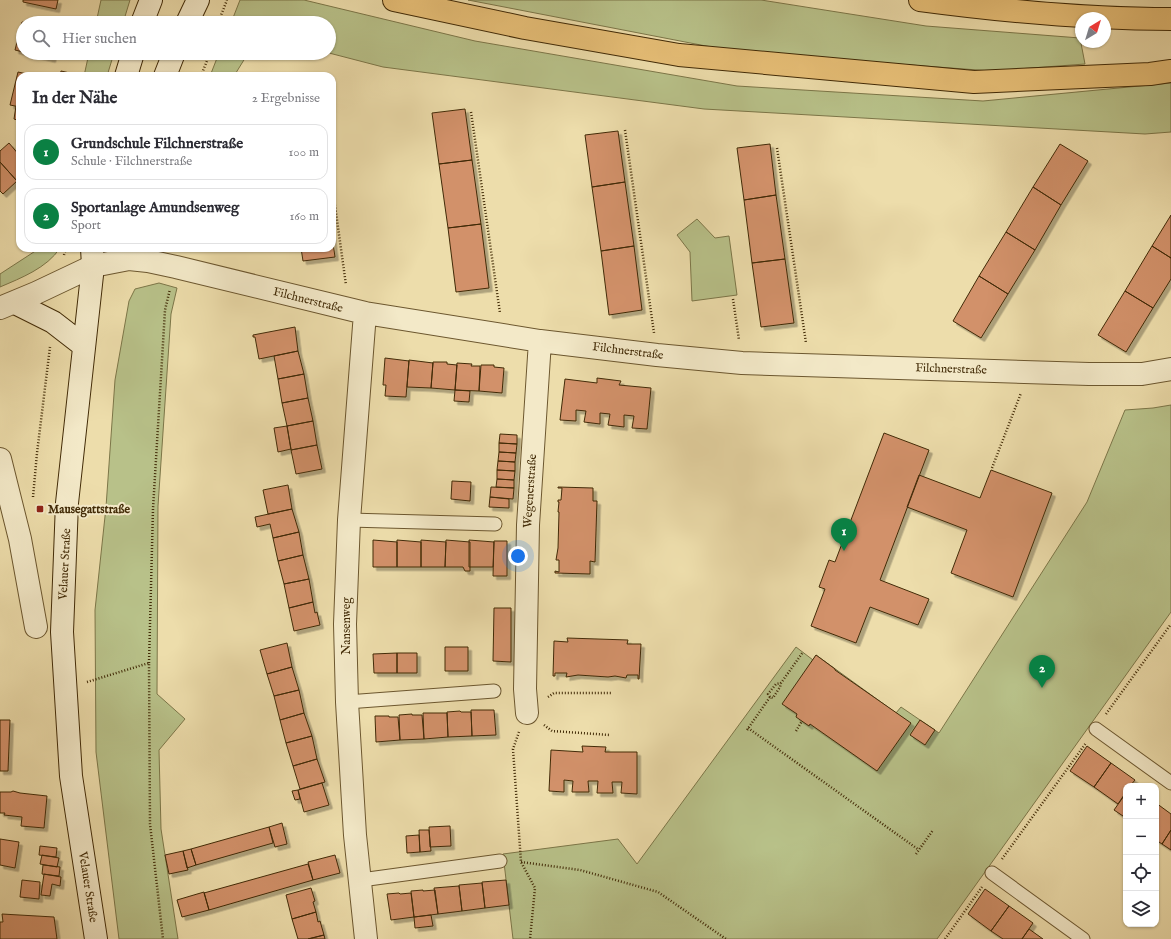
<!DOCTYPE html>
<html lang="de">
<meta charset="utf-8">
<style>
body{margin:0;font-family:"IM FELL English",serif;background:#f7f7f7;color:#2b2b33}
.controls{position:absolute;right:12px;bottom:12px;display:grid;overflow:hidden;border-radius:8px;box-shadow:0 1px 3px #0004}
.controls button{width:36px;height:36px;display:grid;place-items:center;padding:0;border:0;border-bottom:1px solid #e1e1e2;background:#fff;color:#2b2b33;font:20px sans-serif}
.compass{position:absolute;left:1075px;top:12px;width:36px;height:36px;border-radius:50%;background:#fff;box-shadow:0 1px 3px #0004;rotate:38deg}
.you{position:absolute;left:518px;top:556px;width:14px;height:14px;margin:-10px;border:3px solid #fff;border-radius:50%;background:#1a73e8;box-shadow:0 0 0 6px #1a73e833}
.badge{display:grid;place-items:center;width:26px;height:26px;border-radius:50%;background:#0b8043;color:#fff;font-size:13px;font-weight:700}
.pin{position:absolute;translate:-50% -33px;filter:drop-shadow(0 1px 2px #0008)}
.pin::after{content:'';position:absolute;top:21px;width:14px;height:12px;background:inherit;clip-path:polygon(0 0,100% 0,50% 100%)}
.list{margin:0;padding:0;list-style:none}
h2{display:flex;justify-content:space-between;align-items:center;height:52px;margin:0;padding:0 16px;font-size:17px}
h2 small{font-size:13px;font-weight:400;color:#7c7c81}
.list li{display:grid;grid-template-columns:26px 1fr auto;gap:12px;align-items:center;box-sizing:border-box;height:56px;margin:0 8px 8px;padding:0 8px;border:1px solid #e1e1e2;border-radius:12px}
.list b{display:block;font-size:15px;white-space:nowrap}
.list p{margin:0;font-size:13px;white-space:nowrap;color:#7c7c81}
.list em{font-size:13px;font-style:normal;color:#7c7c81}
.icon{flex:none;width:22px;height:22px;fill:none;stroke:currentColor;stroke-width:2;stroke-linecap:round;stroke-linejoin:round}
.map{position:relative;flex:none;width:1171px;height:939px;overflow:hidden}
.search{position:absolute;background:#fff;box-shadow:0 1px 3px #0004;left:16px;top:16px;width:320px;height:44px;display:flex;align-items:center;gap:10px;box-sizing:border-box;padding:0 14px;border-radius:22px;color:#7c7c81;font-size:15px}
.panel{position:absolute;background:#fff;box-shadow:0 1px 3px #0004;left:16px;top:72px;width:320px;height:180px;border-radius:12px}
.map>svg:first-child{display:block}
.green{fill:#b8c189;stroke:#7c7648}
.building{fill:#d2916b;stroke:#412a06;filter:url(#shadow)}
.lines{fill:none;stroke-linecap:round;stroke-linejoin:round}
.service-casing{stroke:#6c572f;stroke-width:15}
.minor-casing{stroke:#6c572f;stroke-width:24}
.secondary-casing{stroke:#412a06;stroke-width:24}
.motorway-casing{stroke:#412a06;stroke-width:24}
.path{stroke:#412a06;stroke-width:2.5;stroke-dasharray:1 2;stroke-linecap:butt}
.service{stroke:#f3e9c8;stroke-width:13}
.minor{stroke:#f3e9c8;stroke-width:22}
.secondary{stroke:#f3e9c8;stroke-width:22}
.motorway{stroke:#e6be76;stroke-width:22}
.poi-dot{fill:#8f2418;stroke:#f3e9c8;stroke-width:1.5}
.labels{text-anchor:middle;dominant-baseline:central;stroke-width:4;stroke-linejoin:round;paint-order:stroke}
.street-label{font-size:12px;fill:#412a06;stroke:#f3e9c8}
.poi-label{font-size:12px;font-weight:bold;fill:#412a06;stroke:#f3e9c8;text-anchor:start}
</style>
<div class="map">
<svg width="1171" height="939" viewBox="0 0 1171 939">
<defs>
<filter id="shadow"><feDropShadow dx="3.5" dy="3.5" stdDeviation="0" flood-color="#0004"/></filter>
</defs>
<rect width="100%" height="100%" fill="#edddab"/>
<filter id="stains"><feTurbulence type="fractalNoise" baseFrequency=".005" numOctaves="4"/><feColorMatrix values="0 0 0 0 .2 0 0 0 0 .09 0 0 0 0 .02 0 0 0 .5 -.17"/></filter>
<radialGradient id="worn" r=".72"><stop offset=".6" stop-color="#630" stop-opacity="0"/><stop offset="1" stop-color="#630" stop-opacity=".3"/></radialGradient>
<path class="green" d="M101,0h29l-7,23h-27z
M240,0h64l171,41 262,45 246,15 188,-18v49l-26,2 -441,-25 -321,-42 -54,-14v-30h-98z
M468,0h293l165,26 154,12 5,26 -94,7 -254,-19z
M89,53h25l-7,23h-23z
M219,53h31l-3,2 -13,21h-24z
M697,219l18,19 14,-2 8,59 -45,6 -2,-49 -13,-17z
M40,248h20c-13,20 -39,30 -60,39v-13z
M159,283l18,5 -6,26 -13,192 -1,188 28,25 -26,31 2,79 17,110h-59l-23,-187 -1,-142 11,-103 9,-127 14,-79 6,-12z
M1171,405v207l-234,327h-424l-10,-85 115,-15 19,25 159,-217 17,13 3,-5 80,58 5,-6 38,26 148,-231 38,-92 28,-2z"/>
<path class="building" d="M23,0h35l-2,9 -33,-7z
M22,22l6,1h-5v29l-8,-2z
M27,53h26l-1,6z
M61,71l22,5h-23z
M18,72l18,4h-16v31l-10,-2z
M16,106l4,1v14l-6,-2z
M465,109l7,51 -33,4 -7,-51z
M618,131l7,51 -33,5 -7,-52z
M9,143l11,13v23l-3,2 -17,-19v-11z
M770,144l6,51 -32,5 -7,-52z
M1060,144l28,17 -27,44 -28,-18z
M472,160l9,64 -33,4 -9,-64z
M0,162l17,19 -14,13 -3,-3z
M625,182l9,64 -33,5 -9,-64z
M1033,187l28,18 -26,45 -29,-18z
M776,195l9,64 -33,4 -8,-63z
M1171,215v43l-19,-12z
M481,224l8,64 -33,4 -8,-64z
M1006,232l29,18 -27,44 -29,-18z
M332,236l3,21 -32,4 -2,-13h31z
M634,246l8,64 -33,5 -8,-64z
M1152,246l19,12v21l-18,29 -28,-17z
M785,259l9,64 -33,4 -9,-64z
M979,276l29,18 -27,44 -28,-17z
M1125,291l28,17 -27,44 -28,-17z
M295,327l3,24 -39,8 -4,-22h-2v-2z
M298,351l6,23 -26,5 -4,-23z
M385,358l24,3 -3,36 -21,-1 1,-11h-3z
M409,360l24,3 -2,25 -24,-1z
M433,362h14v2l10,1 -2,25 -24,-2z
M457,363l15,1 -1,2h9l-1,25 -24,-1z
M481,365h13v2l10,1 -2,25 -23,-2z
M304,374l4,24 -26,5 -4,-24z
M597,378l24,3 -2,4 32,3 -4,41 -15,-1 2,-12 -10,-1v12l-16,-2 2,-11 -10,-1v11l-16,-2 2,-11 -10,-1v11l-16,-1 5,-41 32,4z
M455,390l15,1 -1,11 -15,-1z
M308,398l5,23 -26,5 -5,-23z
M313,421l4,24 -26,5 -4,-24z
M287,426l4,23 -13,3 -4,-24z
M884,433l45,17 -49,130 49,19 -11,26 -48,-18 -14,36 -45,-17 14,-37 -6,-2 10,-27 6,2z
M500,434l17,1v9l-18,-1z
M499,443l18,1 -1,9 -17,-1z
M317,445l5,24 -26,5 -5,-24z
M499,452l17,1 -1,9 -17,-1z
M498,461l17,1v9l-18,-1z
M497,470l18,1 -1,9 -17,-1z
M991,470l61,23 -39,104 -62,-24 16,-43 -60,-23 12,-32 61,23z
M497,479l17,1v8l-18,-1z
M452,481l19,1 -1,19 -19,-2z
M288,485l4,24 -24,5 -5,-24z
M491,487l23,1 -1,11 -23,-2z
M558,487l35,1v13h4l-2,61 -5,-1v13l-35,-1v-2l4,1v-12h-3l2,-12 1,-36h-1l1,-10h-1v-2h3l1,-12h-4z
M490,497l19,2v9l-20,-1z
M292,509l7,23 -26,6 -3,-14 -13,3 -2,-10z
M299,532l4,23 -25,6 -5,-23z
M373,540l24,2v25h-24z
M397,540l24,2v25h-24z
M421,540l25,2 -1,25h-24z
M446,540l24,2v29h-5l-2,-4h-18z
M469,540l25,2 -1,25h-24z
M494,541h13v35h-14z
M303,555l6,24 -25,5 -6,-23z
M309,579l4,23 -24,6 -5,-24z
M313,602l2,11 2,-1 3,13 -26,6 -5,-23z
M494,608h17v54l-18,-1z
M567,638l61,2 -1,4h14l-2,35h-1v-4h-11l-1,3 -11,-2 -7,1 -30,-2 -12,2 1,-4h-12v3h-2l1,-35 14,1z
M287,643l5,24 -25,7 -7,-24z
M445,647h23v24h-23z
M397,653v20h-23l-1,-19z
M397,653h20v20h-20z
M816,655l19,14v1l76,53 -34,48 -67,-47 -1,2 -13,-9 1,-3 -15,-10z
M292,667l7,23 -25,6 -7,-22z
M299,690l5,23 -24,7 -6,-24z
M471,710h23l2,25 -24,1z
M460,711l1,1h10l1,24 -24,1 -1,-25z
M304,713l8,23 -26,7 -6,-23z
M423,713h24l1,24 -24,2z
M412,714v1h10l2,24 -24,1 -1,-25z
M375,716h14v1h9l2,23 -24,2z
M0,720h10l-2,51h-8z
M920,720l15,10 -10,15 -15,-10z
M312,736l5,23 -24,7 -7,-23z
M582,746l24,1 -1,5h32v42l-16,-1 1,-11h-10l1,11h-16l1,-12h-10l1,11h-17l1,-11 -9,-1v12l-15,-1 2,-41 32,2z
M1087,746l24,17 -17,24 -24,-16z
M317,759l8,23 -25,7 -7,-23z
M1111,763l24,17 -5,6h-4v6l-8,12 -24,-17z
M322,783l7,22 -25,7 -6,-22z
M298,790l2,9 -5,1 -3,-9z
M13,791l7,2 27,3 -3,32 -23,-2 1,-9 -18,-2 1,-2h-5v-21h11z
M1126,793v25l-12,-8z
M1156,803l15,11v16l-9,14 -6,-4z
M282,823l5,21 -12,3 -6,-20z
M450,826l1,20 -21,1 -1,-20z
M269,827l4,16 -77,22 -5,-16z
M419,830h10l2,21 -11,1z
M1171,830v20l-9,-6z
M419,835l1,17 -13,1 -1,-17z
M0,839l19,3 -4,26 -15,-3z
M40,846l17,2 -1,9 -17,-2z
M191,849l5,16 -9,3 -4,-17z
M183,851l5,19 -19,4 -4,-19z
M42,855l17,3 -2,9 -17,-3z
M335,855l5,18 -27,7 -5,-18z
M308,864l5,16 -104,30 -5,-17z
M43,865l17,2 -1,9 -17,-2z
M44,874l17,3 -1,9 -8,-2 -2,12 -9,-1z
M22,880l18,2 -1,17 -19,-2z
M506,880l3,25 -24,3 -3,-26z
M482,883l3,25 -23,3 -3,-26z
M459,886l3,25 -24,3 -4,-26z
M311,888l4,13 -2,1 3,10 -24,7 -6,-24z
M985,889l24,17 -18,25 -23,-17z
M423,890v1l12,-1 3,24 -24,3 -3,-26z
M204,892l5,18 -27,7 -5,-17z
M399,893l1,1 11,-1 3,24 -23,3 -4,-26z
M1009,906l24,17 -11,16h-19l-12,-8z
M316,912l2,10 2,-1 4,14 -16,4h-10l-6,-20z
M2,914l52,3 3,22h-57v-17h3z
M431,915l2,11 -18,2 -1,-11z
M1029,929l14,10h-21z
M324,935l1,4h-17z"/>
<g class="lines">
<g class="service-casing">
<path id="service" d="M349,520l146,4
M347,702l147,-11
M1096,729l75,54
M992,873l91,66
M361,880l139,-19"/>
</g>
<g class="minor-casing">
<path id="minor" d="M0,308l36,-15 57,-27 36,-7 19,2 28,6 189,46 175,28 117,14 85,8 347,11h53l29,-5
M365,313l-16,207 -4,104 2,78 8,133 11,104
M0,459l20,80 16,88
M527,713l-2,-24 3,-164 12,-184"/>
</g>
<g class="secondary-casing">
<path id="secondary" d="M142,23l9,-23
M187,23l11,-23
M126,76l7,-23
M165,76l9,-23
M92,248l1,18 -26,237 -5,129 9,144 25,163
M15,303l38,19 31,24"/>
</g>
<g class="motorway-casing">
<path id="motorway" d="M394,0l131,28 154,27 295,27 176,-8 21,-3
M920,0c83,11 167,19 251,19"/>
</g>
<path class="path" d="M218,23l9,-23
M201,76l9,-23
M471,112l29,201
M625,130l29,203
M777,148l29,195
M332,184l14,101
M64,255l2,-7
M733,299l6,41
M992,468l29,-75
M33,497l4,-44 13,-106
M149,663l4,-154 12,-199 5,-21
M87,682l62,-19 1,161 13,115
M548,697l6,-4h57
M770,697l-2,-3 8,-10 5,-1
M1106,714l65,-90
M544,725l8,6 58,4
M748,728l171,122
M747,730l23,-33 3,1 7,-11 1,-4 22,-31
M796,731l6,-10
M519,732l-6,17 8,113 14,26 -5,51
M916,854l17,-24
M1002,859l84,-116
M521,862l59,8 78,22 68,47
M945,939l37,-52"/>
<use href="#service" class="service"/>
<use href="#minor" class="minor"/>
<use href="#secondary" class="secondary"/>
<use href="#motorway" class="motorway"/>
</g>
<rect class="poi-dot" x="36" y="505" width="8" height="8" rx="2"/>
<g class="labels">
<g class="street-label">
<text transform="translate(308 300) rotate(14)">Filchnerstraße</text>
<text transform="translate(628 351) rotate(7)">Filchnerstraße</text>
<text transform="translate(951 369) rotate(2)">Filchnerstraße</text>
<text transform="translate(530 491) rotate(-86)">Wegenerstraße</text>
<text transform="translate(65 564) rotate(-87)">Velauer Straße</text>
<text transform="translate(346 626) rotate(-90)">Nansenweg</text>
<text transform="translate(88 887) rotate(81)">Velauer Straße</text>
</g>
<g class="poi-label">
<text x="48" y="509">Mausegattstraße</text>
</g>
</g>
<rect width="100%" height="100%" filter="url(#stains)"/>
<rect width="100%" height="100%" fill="url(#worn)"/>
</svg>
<div class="controls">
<button>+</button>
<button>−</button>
<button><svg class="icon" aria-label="locate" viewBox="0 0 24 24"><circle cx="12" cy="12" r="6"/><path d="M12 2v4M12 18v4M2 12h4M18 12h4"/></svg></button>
<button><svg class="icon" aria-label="layers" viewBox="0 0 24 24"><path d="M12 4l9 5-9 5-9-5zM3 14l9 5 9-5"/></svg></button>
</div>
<svg class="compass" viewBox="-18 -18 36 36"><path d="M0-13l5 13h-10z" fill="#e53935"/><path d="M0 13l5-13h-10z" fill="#7c7c81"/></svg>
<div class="you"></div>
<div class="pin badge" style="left:844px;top:551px">1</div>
<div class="pin badge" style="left:1042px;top:688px">2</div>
<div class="search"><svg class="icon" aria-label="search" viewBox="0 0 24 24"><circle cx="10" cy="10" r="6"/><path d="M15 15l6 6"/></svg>Hier suchen</div>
<section class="panel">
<h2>In der Nähe<small>2 Ergebnisse</small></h2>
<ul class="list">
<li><span class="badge">1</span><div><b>Grundschule Filchnerstraße</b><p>Schule · Filchnerstraße</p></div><em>100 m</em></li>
<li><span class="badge">2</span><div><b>Sportanlage Amundsenweg</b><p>Sport</p></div><em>160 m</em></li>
</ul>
</section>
</div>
